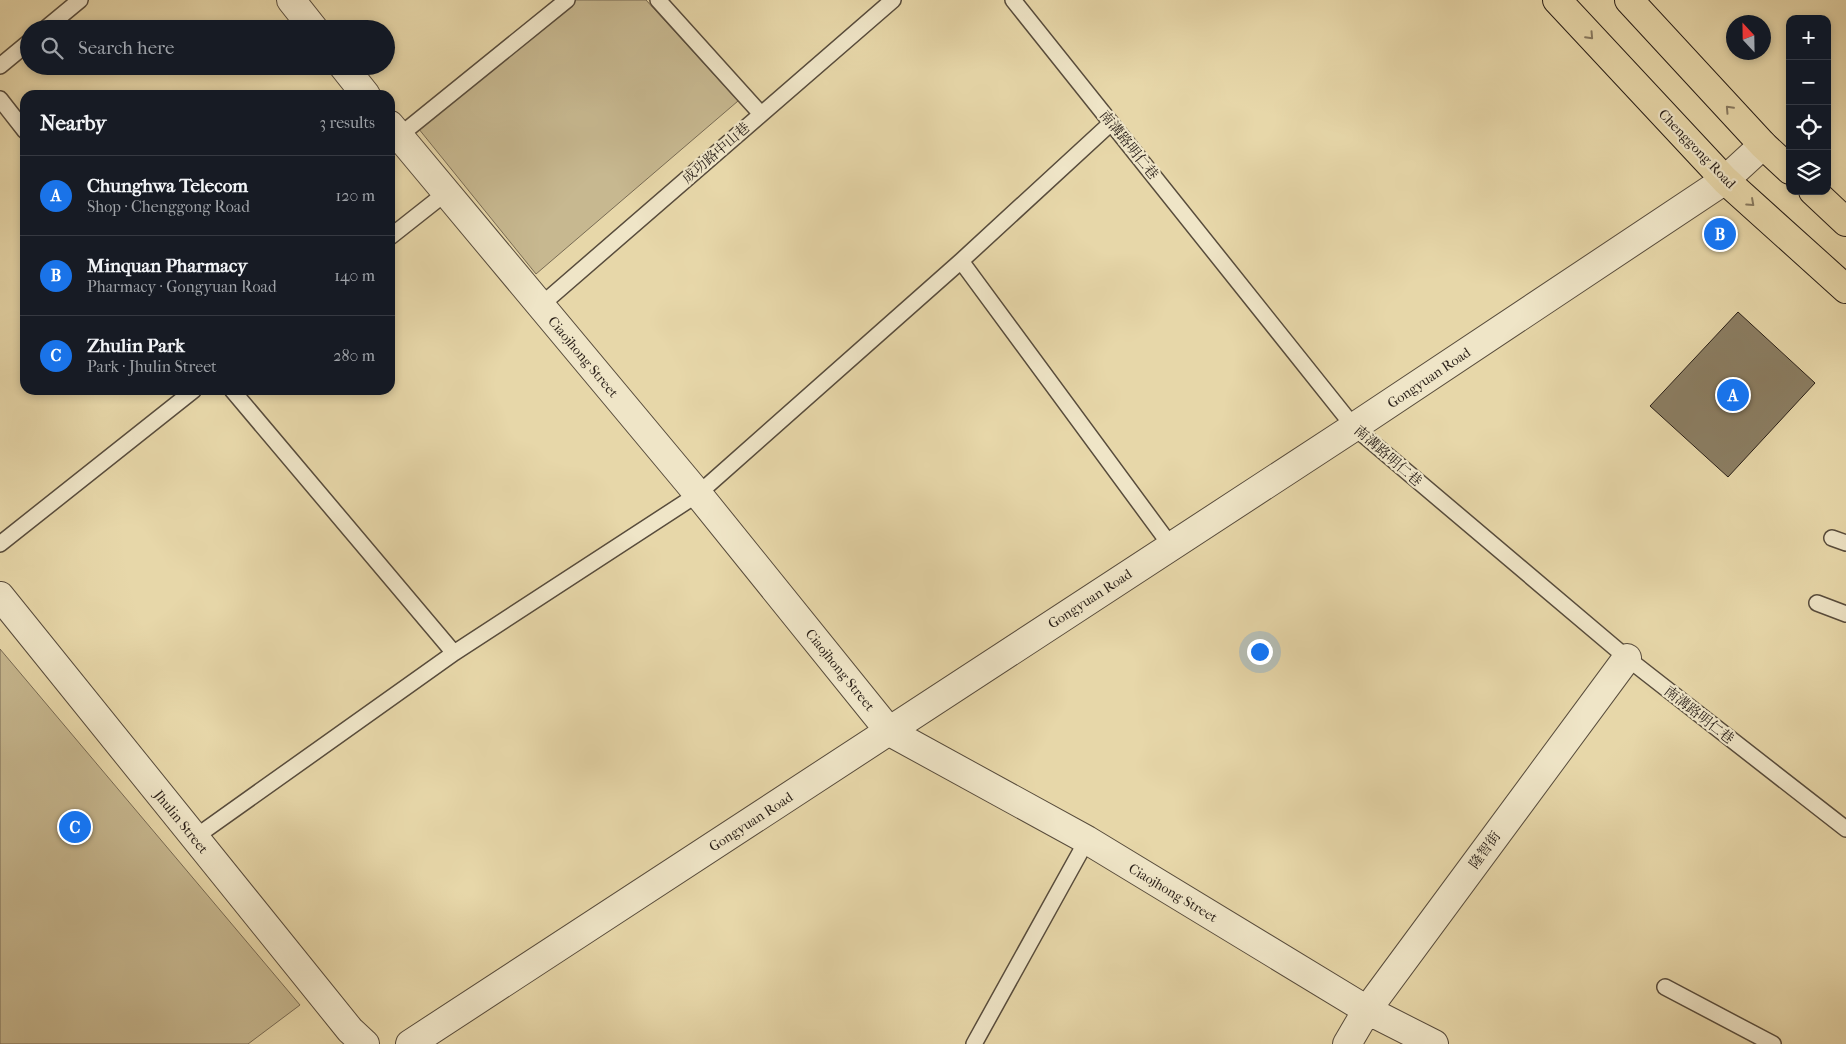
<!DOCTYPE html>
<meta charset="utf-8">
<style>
body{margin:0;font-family:"IM FELL French Canon","Noto Serif TC",serif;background:#242831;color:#f1f3f6}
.controls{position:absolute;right:15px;top:15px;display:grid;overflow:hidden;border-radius:10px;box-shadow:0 2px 8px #0003}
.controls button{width:45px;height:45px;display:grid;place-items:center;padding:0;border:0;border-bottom:1px solid #363941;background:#171b24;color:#f1f3f6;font:25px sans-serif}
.compass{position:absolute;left:1726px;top:15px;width:45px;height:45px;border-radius:50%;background:#171b24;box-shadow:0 2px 8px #0003;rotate:338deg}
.you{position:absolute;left:1259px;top:651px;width:18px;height:18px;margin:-12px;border:4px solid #fff;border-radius:50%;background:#1a73e8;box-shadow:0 0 0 8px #1a73e833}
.badge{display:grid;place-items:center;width:32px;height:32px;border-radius:50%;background:#1a73e8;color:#fff;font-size:16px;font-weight:700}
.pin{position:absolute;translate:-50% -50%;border:2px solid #fff;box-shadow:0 1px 5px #0006}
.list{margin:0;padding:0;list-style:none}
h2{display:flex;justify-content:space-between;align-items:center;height:65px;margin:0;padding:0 20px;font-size:21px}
h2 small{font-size:16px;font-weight:400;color:#9ea1a6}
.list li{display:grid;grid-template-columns:32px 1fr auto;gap:15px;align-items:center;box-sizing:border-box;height:80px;padding:0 20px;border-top:1px solid #363941}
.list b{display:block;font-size:19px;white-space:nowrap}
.list p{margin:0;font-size:16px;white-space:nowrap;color:#9ea1a6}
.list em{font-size:16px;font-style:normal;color:#9ea1a6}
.icon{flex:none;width:28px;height:28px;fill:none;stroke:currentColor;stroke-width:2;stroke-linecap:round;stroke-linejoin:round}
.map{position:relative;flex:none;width:1846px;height:1044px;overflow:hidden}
.search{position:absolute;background:#171b24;box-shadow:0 2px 8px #0003;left:20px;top:20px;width:375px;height:55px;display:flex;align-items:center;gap:12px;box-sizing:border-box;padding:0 18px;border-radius:28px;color:#9ea1a6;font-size:19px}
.panel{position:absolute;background:#171b24;box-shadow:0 2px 8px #0003;left:20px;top:90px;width:375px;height:305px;border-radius:15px}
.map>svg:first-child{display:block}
.green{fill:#c7b890;stroke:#786b54}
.building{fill:#8b7e63;stroke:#281e17}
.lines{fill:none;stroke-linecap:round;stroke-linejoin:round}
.lane-casing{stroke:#584c3c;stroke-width:18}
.street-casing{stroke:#584c3c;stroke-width:30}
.primary-casing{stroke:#281e17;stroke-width:30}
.lane{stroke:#efe5c7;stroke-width:15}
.street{stroke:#efe5c7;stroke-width:28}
.primary{stroke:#e7d7a9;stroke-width:28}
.oneway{stroke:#887a60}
.labels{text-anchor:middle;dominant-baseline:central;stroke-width:4.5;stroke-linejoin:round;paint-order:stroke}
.street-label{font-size:14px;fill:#281e17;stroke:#efe5c7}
</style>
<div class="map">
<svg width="1846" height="1044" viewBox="0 0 1846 1044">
<rect width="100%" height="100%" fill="#e7d7a9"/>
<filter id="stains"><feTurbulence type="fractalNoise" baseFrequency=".004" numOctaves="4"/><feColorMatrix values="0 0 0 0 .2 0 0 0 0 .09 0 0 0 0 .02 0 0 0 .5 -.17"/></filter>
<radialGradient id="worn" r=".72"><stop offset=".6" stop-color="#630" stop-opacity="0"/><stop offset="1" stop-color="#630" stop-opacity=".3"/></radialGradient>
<path class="green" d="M556,0h90l92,101 -202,173 -122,-151z
M0,649l300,356 -52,39h-248z"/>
<path class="building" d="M1738,312l77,71 -87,94 -78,-71z"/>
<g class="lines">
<g class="lane-casing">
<path id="lane" d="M658,0l103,114
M1013,0l341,427 273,231 219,171
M45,29l35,-29
M0,66l29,-24
M0,99l25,32
M399,136l168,-136
M390,237l57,-45
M961,261l210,285
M540,306l353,-306
M232,390l222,263
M1832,538l14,5
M0,544l194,-154
M1817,603l29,11
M194,838l260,-185 244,-159 263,-233 150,-138
M1665,987l108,57
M974,1044l113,-204"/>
</g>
<g class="street-casing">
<path id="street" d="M291,0l23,29
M343,66l23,29
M390,125l308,369 192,238 197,108 280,170 67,34
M0,596l350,434 15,14
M410,1044l944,-617 371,-247 38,-35
M1347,1044l20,-34 260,-352"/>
</g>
<g class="primary-casing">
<path id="primary" d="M1557,0l168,180 121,109
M1629,0l134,145 27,25
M1813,191l33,31"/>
</g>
<use href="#lane" class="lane"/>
<use href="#street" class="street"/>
<use href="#primary" class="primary"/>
</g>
<defs><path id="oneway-chevron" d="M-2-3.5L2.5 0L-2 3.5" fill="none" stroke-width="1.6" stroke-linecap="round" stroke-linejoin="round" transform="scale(1.25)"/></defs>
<g class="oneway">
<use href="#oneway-chevron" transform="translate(1590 36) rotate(47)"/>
<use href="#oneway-chevron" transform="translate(1729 109) rotate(-133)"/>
<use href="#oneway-chevron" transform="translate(1751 203) rotate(42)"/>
</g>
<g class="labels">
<g class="street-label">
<text transform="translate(1129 145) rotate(51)">南溝路明仁巷</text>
<text transform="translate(1697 149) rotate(46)">Chenggong Road</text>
<text transform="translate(716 153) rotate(-41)">成功路中山巷</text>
<text transform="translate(583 357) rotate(50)">Ciaojhong Street</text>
<text transform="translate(1429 378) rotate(-34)">Gongyuan Road</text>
<text transform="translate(1388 456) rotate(41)">南溝路明仁巷</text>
<text transform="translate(1090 599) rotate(-33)">Gongyuan Road</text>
<text transform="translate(840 670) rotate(51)">Ciaojhong Street</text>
<text transform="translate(1699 715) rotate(38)">南溝路明仁巷</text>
<text transform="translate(181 822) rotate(51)">Jhulin Street</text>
<text transform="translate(751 822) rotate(-33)">Gongyuan Road</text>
<text transform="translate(1485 850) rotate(-54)">隆智街</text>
<text transform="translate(1173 893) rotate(31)">Ciaojhong Street</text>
</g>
</g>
<rect width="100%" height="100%" filter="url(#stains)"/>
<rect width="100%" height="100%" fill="url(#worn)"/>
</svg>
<div class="controls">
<button>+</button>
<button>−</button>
<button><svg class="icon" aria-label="locate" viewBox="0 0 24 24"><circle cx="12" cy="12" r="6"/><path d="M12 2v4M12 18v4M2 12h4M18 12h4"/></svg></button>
<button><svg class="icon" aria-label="layers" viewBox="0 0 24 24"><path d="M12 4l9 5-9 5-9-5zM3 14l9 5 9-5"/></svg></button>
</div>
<svg class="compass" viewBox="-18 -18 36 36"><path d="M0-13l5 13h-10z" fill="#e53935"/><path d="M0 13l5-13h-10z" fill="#9ea1a6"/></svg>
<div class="you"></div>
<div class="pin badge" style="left:1733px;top:395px">A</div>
<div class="pin badge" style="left:1720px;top:234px">B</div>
<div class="pin badge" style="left:75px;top:827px">C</div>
<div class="search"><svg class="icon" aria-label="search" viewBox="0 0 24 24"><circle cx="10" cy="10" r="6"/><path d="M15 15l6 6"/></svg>Search here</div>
<section class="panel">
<h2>Nearby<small>3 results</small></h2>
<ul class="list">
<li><span class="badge">A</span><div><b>Chunghwa Telecom</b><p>Shop · Chenggong Road</p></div><em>120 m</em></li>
<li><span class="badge">B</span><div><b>Minquan Pharmacy</b><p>Pharmacy · Gongyuan Road</p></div><em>140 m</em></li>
<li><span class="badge">C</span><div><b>Zhulin Park</b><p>Park · Jhulin Street</p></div><em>280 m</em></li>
</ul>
</section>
</div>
